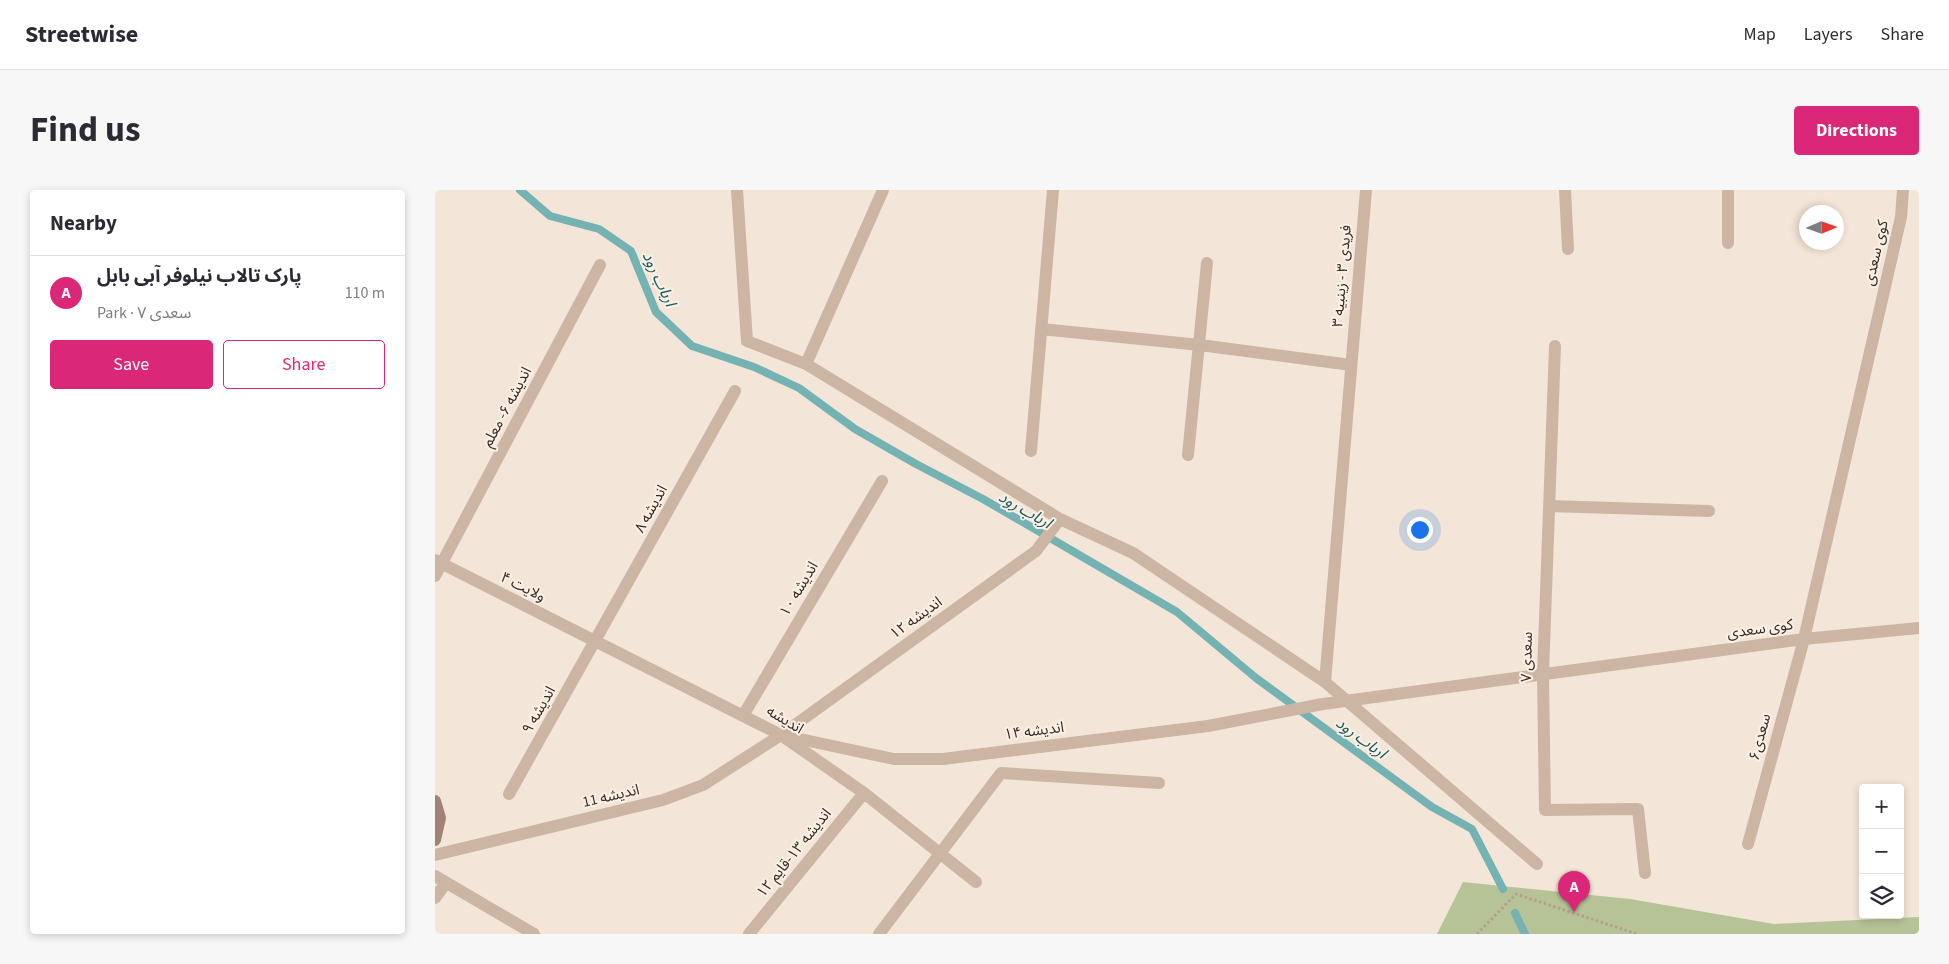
<!DOCTYPE html>
<meta charset="utf-8">
<style>
body{margin:0;font-family:"Source Sans 3","Noto Sans Arabic",sans-serif;background:#f7f7f7;color:#2b2b33}
.controls{position:absolute;right:15px;bottom:15px;display:grid;overflow:hidden;border-radius:5px;box-shadow:0 2px 8px #0003}
.controls button{width:45px;height:45px;display:grid;place-items:center;padding:0;border:0;border-bottom:1px solid #e1e1e2;background:#fff;color:#2b2b33;font:25px sans-serif}
.compass{position:absolute;left:1364px;top:15px;width:45px;height:45px;border-radius:50%;background:#fff;box-shadow:0 2px 8px #0003;rotate:88deg}
.you{position:absolute;left:984px;top:339px;width:18px;height:18px;margin:-12px;border:4px solid #fff;border-radius:50%;background:#1a73e8;box-shadow:0 0 0 8px #1a73e833}
.badge{display:grid;place-items:center;width:32px;height:32px;border-radius:50%;background:#db2777;color:#fff;font-size:16px;font-weight:700}
.pin{position:absolute;translate:-50% -41px;filter:drop-shadow(0 1px 2px #0008)}
.pin::after{content:'';position:absolute;top:26px;width:18px;height:15px;background:inherit;clip-path:polygon(0 0,100% 0,50% 100%)}
.list{margin:0;padding:0;list-style:none}
h2{display:flex;justify-content:space-between;align-items:center;height:65px;margin:0;padding:0 20px;font-size:21px}
h2 small{font-size:16px;font-weight:400;color:#7c7c81}
.list li{display:grid;grid-template-columns:32px 1fr auto;gap:15px;align-items:center;box-sizing:border-box;height:70px;padding:0 20px;border-top:1px solid #e1e1e2}
.list b{display:block;font-size:19px;white-space:nowrap}
.list p{margin:0;font-size:16px;white-space:nowrap;color:#7c7c81}
.list em{font-size:16px;font-style:normal;color:#7c7c81}
.actions{display:flex;gap:10px;padding:15px 20px}
.actions a{flex:1;padding:11px 0;border:1px solid #db2777;border-radius:5px;text-align:center;font-size:18px;color:#db2777}
.actions .main{background:#db2777;color:#fff}
.icon{flex:none;width:28px;height:28px;fill:none;stroke:currentColor;stroke-width:2;stroke-linecap:round;stroke-linejoin:round}
.map{position:relative;flex:none;width:1484px;height:744px;overflow:hidden;border-radius:5px}
header{display:flex;align-items:center;gap:30px;box-sizing:border-box;height:70px;padding:0 25px;background:#fff;border-bottom:1px solid #e1e1e2}
header strong{font-size:24px}
nav{display:flex;gap:28px;margin-inline-start:auto;font-size:18px}
.intro{display:flex;align-items:center;justify-content:space-between;box-sizing:border-box;height:120px;padding:0 30px}
h1{margin:0;font-size:35px}
.button{padding:12px 22px;border-radius:5px;background:#db2777;color:#fff;font-size:18px;font-weight:700}
main{display:flex;gap:30px;padding:0 30px}
aside{flex:1;background:#fff;border-radius:5px;box-shadow:0 2px 8px #0003}
.map>svg:first-child{display:block}
.green{fill:#b6c397}
.lines{fill:none;stroke-linecap:round;stroke-linejoin:round}
.stream{stroke:#75b2b3;stroke-width:8}
.path{stroke:#b89e8d;stroke-width:3;stroke-dasharray:2.5 2.5;stroke-linecap:butt}
.street{stroke:#ccb5a3;stroke-width:12}
.secondary{stroke:#a08374;stroke-width:12}
.labels{text-anchor:middle;dominant-baseline:central;stroke-width:4;stroke-linejoin:round;paint-order:stroke}
.street-label{font-size:15px;fill:#372b26;stroke:#fbf0e5}
.water-label{font-size:16px;font-style:italic;fill:#18595b;stroke:#fbf0e5}
</style>
<header>
<strong>Streetwise</strong>
<nav><a>Map</a><a>Layers</a><a>Share</a></nav>
</header>
<div class="intro"><h1>Find us</h1><a class="button">Directions</a></div>
<main>
<aside>
<h2>Nearby<small></small></h2>
<ul class="list">
<li><span class="badge">A</span><div><b>پارک تالاب نیلوفر آبی بابل</b><p>Park · سعدی ۷</p></div><em>110 m</em></li>
</ul>
<div class="actions"><a class="main">Save</a><a>Share</a></div>
</aside>
<div class="map">
<svg width="1484" height="744" viewBox="0 0 1484 744">
<rect width="100%" height="100%" fill="#f3e6d8"/>
<path class="green" d="M1028,692l167,17 144,25 145,-7v17h-482z"/>
<g class="lines">
<path class="stream" d="M85,0l30,26 49,13 32,22 25,61 36,34 62,21 45,21 56,41 61,35 67,35 194,113 79,66 176,129 40,22 31,60
M1080,723l10,21"/>
<path class="path" d="M1042,744l39,-40 121,40"/>
<path class="street" d="M302,0l10,151 59,23 254,155 73,34 192,129 212,182
M1130,0l3,59
M1293,53v-53
M606,139l159,16 151,20
M1120,156l-12,328 2,136 93,-1 7,64
M371,174l77,-174
M596,261l22,-261
M753,265l19,-192
M1114,316l160,5
M0,370l346,175 83,58 112,89
M0,386l165,-311
M890,492l41,-492
M309,524l138,-233
M346,545l113,24h49l265,-33 115,-22 481,-65 115,-11
M74,604l226,-403
M1313,654l56,-205 97,-422 2,-27
M0,665l228,-55 40,-15 78,-50 255,-184 24,-32
M0,686l99,58
M0,708l11,-15
M314,744l115,-141
M444,744l122,-161 158,10"/>
<path class="secondary" d="M0,611l5,17 -5,22"/>
</g>
<g class="labels">
<g class="street-label">
<text transform="translate(1441 63) rotate(-77)">کوی سعدی</text>
<text transform="translate(907 86) rotate(-85)">فریدی ۳ - زینبیه ۳</text>
<text transform="translate(72 217) rotate(-62)">اندیشه ۶- معلم</text>
<text transform="translate(216 319) rotate(-61)">اندیشه ۸</text>
<text transform="translate(88 397) rotate(27)">ولایت ۴</text>
<text transform="translate(364 399) rotate(-59)">اندیشه ۱۰</text>
<text transform="translate(481 428) rotate(-36)">اندیشه ۱۲</text>
<text transform="translate(1325 439) rotate(-8)">کوی سعدی</text>
<text transform="translate(1092 467) rotate(-89)">سعدی ۷</text>
<text transform="translate(104 520) rotate(-60)">اندیشه ۹</text>
<text transform="translate(350 530) rotate(31)">اندیشه</text>
<text transform="translate(599 541) rotate(-7)">اندیشه ۱۴</text>
<text transform="translate(1325 547) rotate(-75)">سعدی۶</text>
<text transform="translate(176 606) rotate(-13)">اندیشه 11</text>
<text transform="translate(359 663) rotate(-51)">اندیشه ۱۳-قایم ۱۲</text>
</g>
<g class="water-label">
<text transform="translate(224 89) rotate(65)">ارباب رود</text>
<text transform="translate(590 320) rotate(30)">ارباب رود</text>
<text transform="translate(926 548) rotate(36)">ارباب رود</text>
</g>
</g>
</svg>
<div class="controls">
<button>+</button>
<button>−</button>
<button><svg class="icon" aria-label="layers" viewBox="0 0 24 24"><path d="M12 4l9 5-9 5-9-5zM3 14l9 5 9-5"/></svg></button>
</div>
<svg class="compass" viewBox="-18 -18 36 36"><path d="M0-13l5 13h-10z" fill="#e53935"/><path d="M0 13l5-13h-10z" fill="#7c7c81"/></svg>
<div class="you"></div>
<div class="pin badge" style="left:1139px;top:722px">A</div>
</div>
</main>
